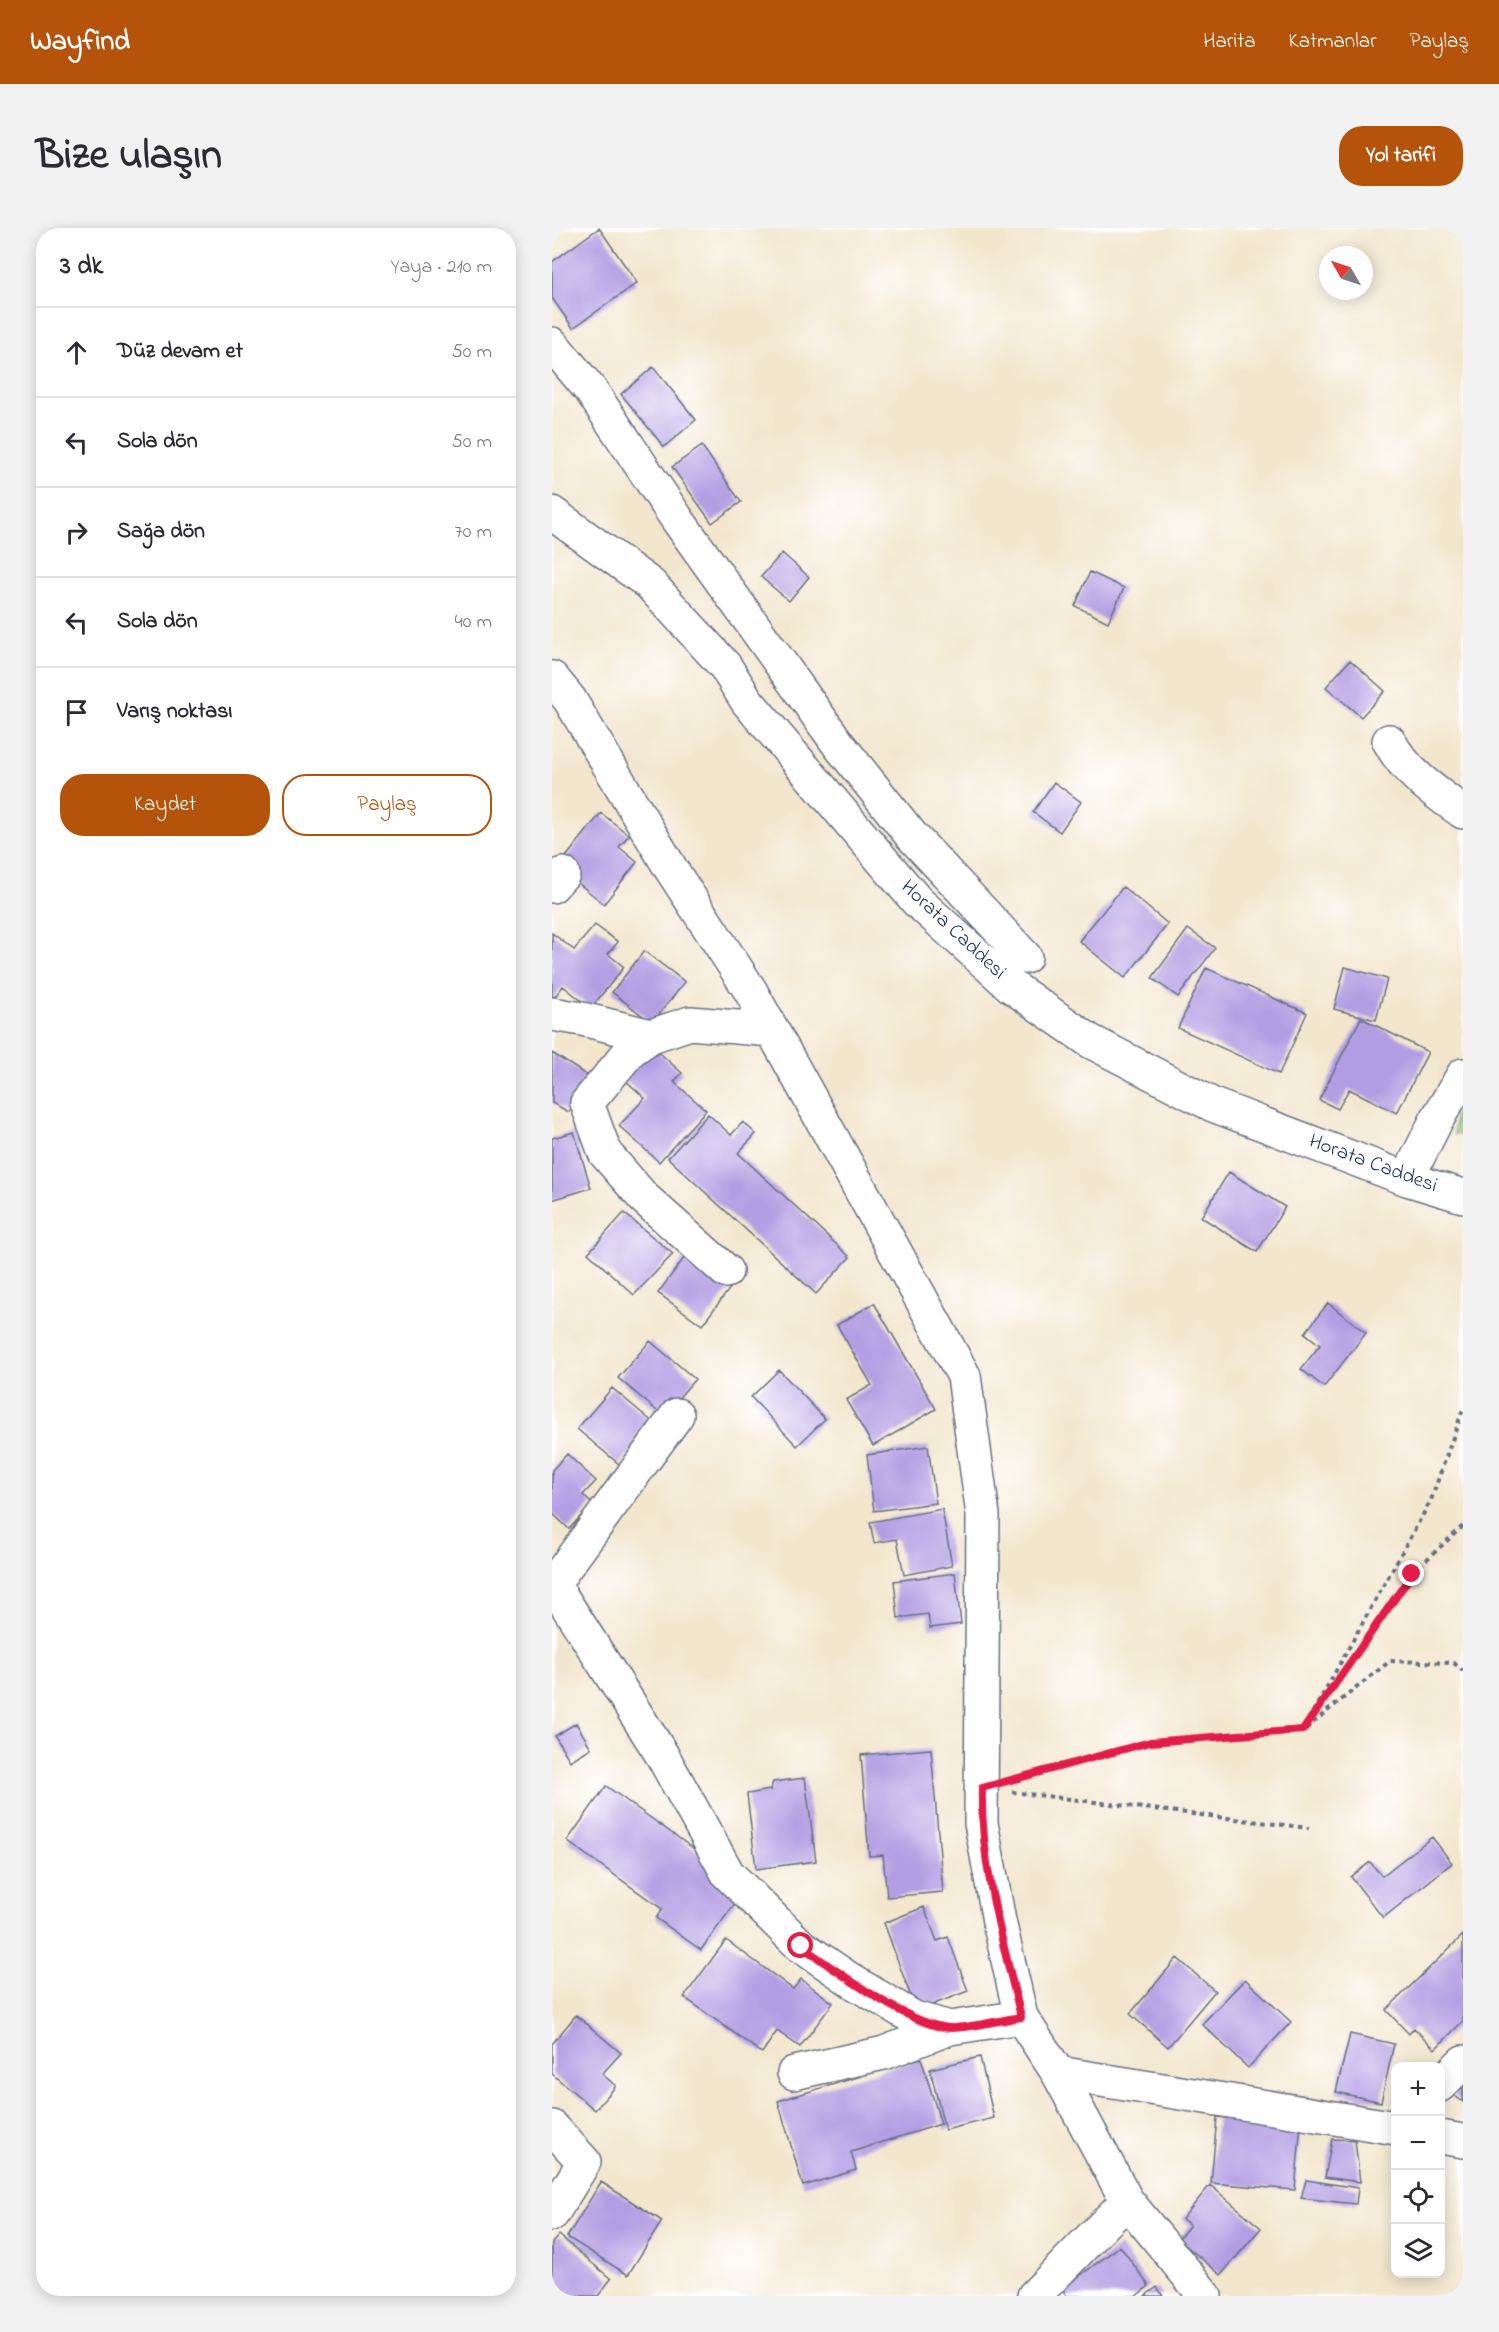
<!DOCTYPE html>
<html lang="tr">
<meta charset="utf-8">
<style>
body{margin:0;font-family:"Indie Flower",sans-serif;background:#f2f2f3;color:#2b2b33}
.controls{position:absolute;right:18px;bottom:18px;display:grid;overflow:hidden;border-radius:12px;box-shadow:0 3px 15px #0003}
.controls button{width:54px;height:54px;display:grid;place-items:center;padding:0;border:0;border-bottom:2px solid #e1e1e2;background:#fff;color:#2b2b33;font:30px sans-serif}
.compass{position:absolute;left:767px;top:18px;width:54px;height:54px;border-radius:50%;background:#fff;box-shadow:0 3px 15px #0003;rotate:309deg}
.stop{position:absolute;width:18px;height:18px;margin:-14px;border:4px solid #e11d48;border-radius:50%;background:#fff}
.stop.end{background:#e11d48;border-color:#fff;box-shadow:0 2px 6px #0008}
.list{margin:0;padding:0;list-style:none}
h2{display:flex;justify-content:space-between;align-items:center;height:78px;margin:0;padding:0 24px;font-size:26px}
h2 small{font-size:20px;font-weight:400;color:#7c7c81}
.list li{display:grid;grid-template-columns:39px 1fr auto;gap:18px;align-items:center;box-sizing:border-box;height:90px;padding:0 24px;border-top:2px solid #e1e1e2}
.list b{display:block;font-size:22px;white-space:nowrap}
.list em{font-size:20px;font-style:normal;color:#7c7c81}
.actions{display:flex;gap:12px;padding:18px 24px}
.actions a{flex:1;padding:14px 0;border:2px solid #b45309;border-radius:24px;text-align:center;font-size:21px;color:#b45309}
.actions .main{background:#b45309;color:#fff}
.icon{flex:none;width:33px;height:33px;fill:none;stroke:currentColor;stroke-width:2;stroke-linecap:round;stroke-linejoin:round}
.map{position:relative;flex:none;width:911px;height:2068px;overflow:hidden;border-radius:24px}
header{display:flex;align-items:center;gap:36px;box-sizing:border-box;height:84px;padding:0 30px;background:#b45309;color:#fff}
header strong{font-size:28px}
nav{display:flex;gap:33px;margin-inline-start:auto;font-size:21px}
.intro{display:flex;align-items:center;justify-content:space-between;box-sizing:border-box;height:144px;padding:0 36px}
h1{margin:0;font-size:42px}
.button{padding:15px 27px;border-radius:24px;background:#b45309;color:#fff;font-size:21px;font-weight:700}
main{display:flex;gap:36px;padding:0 36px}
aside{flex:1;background:#fff;border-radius:24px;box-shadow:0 3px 15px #0003}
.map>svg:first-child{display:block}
.green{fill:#93c778;stroke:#577b6b;stroke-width:1.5}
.building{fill:#b29ee3}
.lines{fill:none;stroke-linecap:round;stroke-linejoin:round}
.minor-casing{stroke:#666f84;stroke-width:36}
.path{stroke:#666f84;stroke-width:4;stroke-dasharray:4.5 4.5;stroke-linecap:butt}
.minor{stroke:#fff;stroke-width:33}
.route{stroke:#e11d48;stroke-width:8}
.labels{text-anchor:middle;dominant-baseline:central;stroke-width:4.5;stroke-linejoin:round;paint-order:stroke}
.street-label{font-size:21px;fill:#1b2f5e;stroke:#fff}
</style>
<header>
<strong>Wayfind</strong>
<nav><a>Harita</a><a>Katmanlar</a><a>Paylaş</a></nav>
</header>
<div class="intro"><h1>Bize ulaşın</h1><a class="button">Yol tarifi</a></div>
<main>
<aside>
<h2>3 dk<small>Yaya · 210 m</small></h2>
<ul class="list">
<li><svg class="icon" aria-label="ahead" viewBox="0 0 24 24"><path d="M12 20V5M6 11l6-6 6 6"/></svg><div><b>Düz devam et</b></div><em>50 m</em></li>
<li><svg class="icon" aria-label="left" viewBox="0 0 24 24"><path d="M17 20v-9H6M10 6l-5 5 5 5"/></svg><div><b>Sola dön</b></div><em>50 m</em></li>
<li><svg class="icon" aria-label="right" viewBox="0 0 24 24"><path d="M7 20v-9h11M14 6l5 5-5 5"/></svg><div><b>Sağa dön</b></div><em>70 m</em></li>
<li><svg class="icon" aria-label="left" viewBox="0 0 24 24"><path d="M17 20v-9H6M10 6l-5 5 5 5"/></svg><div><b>Sola dön</b></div><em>40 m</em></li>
<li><svg class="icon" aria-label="arrive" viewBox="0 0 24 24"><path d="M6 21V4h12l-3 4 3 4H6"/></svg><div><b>Varış noktası</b></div></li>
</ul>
<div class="actions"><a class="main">Kaydet</a><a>Paylaş</a></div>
</aside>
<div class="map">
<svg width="911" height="2068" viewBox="0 0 911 2068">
<rect width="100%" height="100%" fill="#fff"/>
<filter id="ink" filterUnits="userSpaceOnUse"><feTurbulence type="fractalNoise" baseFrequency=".0167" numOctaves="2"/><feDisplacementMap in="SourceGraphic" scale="12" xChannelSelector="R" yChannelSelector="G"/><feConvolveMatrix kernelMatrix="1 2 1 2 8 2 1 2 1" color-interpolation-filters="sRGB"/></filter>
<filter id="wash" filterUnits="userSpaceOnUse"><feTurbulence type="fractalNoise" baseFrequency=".008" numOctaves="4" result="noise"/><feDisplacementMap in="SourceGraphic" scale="24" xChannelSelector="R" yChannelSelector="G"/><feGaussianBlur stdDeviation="1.35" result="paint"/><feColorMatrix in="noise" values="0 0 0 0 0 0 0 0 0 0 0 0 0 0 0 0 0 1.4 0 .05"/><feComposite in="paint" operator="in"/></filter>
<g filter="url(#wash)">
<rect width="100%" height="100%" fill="#f2e6cc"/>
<path class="green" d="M911,874v33l-9,-1 2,-27z"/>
<g id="blocks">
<path class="building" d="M47,0l38,55 -64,45 -21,-30v-36z
M101,139l43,53 -32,27 -43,-53z
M150,218l39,56 -29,21 -40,-56z
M230,325l27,24 -20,24 -28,-24z
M538,344l34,16 -16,34 -33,-16z
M798,432l35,31 -24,26 -35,-30z
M502,554l27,20 -21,30 -27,-20z
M49,585l28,22 -10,12 18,15 -33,42 -46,-37z
M571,659l45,37 -43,54 -46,-37z
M43,697l23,17 -10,12 16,13 -33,41 -28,-22 -9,12 -2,-1v-64l22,17z
M636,701l27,19 -37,49 -26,-19z
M92,723l41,31 -33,41 -40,-31z
M793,739l42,12 -11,41 -42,-11z
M654,740l101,45 -28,61 -101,-46z
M809,790l67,34 -31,61 -48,-24 -11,20 -19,-9z
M102,820l28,25 -8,9 32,28 -47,52 -40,-36 26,-28 -20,-18z
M0,825l39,25 -22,34 -17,-9z
M156,886l23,21 12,-13 13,12 -18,19 112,104 -34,37 -148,-136z
M22,904l17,56 -39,12v-62z
M677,944l56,35 -28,45 -56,-35z
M72,985l49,41 -39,41 -46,-42z
M135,1026l44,33 -29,38 -44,-32z
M322,1075l62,106 -63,37 -27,-46 26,-15 -35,-60z
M776,1075l38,30 -42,54 -23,-18 19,-24 -15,-12z
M98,1113l45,38 -32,37 -45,-38z
M227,1142l46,49 -28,27 -46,-49z
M60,1160l43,36 -35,41 -43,-36z
M376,1218l8,57 -62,8 -7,-56z
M15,1226l29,27 -13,14 9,9 -23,25 -17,-16v-43z
M390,1281l10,57 -48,9 -7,-36 -23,4 -4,-21z
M403,1345l6,51 -31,4 -2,-14 -30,4 -4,-37z
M24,1495l15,25 -21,13 -15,-25z
M379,1521l12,143 -56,5 -4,-42 -14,1 -8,-101z
M253,1550l11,83 -60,8 -9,-75 23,-4 3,-8z
M54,1558l95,68 35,48 -35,48 -45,-32 6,-9 -95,-68z
M880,1609l20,26 -69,55 -32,-41 19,-15 12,14z
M372,1679l13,34 11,-4 20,54 -52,20 -32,-88z
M911,1707v86l-28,28 -21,-21 -5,6 -23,-24z
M174,1712l67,49 8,-10 32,24 -33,44 -23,-16 -15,22 -78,-56z
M625,1730l38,33 -47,56 -38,-33z
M693,1751l46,43 -43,46 -46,-44z
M24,1787l45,38 -19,21 14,12 -21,24 -43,-36v-30z
M798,1806l44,10 -13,58 -45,-10z
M428,1829l14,61 -49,12 -15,-61z
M369,1830l20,66 -90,28 5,18 -53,16 -25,-85z
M911,1850v24l-12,-9z
M665,1889l84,7 -6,66 -84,-7z
M780,1911l23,1 5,42 -35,-5z
M754,1952l52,8 -2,16 -55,-6z
M49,1954l61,39 -34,54 -61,-38z
M658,1957l51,43 -40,47 -43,-36 12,-14 -8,-6z
M7,2007l52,44 -13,17h-46v-53z
M568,2018l29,40 -13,10h-69l-5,-7z
M605,2059l6,9h-18z"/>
</g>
</g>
<g filter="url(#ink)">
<use href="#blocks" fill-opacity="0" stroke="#666f84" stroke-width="1.5"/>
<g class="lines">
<g class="minor-casing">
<path id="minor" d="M0,116l40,48 85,127 162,226 72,90 114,122
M0,285l98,71 75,82 22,35 170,200 94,85 79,55 123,64 194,74 56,17
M0,450l18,22 101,169 79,121 214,386 19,139 -2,308 18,98 22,96 37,56 69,128 78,95
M837,513c16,31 46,51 74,71
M0,658l11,-12
M0,786l30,5 69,17
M855,951l29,-58 27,-46
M174,1043l-82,-73 -39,-45 -18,-50 44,-53 20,-14 39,-13 82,7
M0,1354l110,173 66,119 73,72 54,37 59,35 36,10 71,-11
M1,1356l124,-169
M242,1845l90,-20 66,-25
M506,1845l338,55
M888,1857l23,-23
M0,1899l32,35 -32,52
M888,1909l23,4
M482,2068l93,-95"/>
</g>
<path class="path" d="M763,1484l96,-138 52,-48
M754,1500l84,-67 64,2 9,8
M462,1551l136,-37 153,-12 128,-230 32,-91
M460,1564l297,36"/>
<use href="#minor" class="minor"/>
</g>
</g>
<g class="lines" filter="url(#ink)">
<path class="route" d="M249,1718c33,23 111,82 150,82 20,0 50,-8 70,-11 -18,-75 -41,-152 -39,-229l168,-46 153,-12 109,-156"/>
</g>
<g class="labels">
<g class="street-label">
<text transform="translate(401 702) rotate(43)">Horata Caddesi</text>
<text transform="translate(821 936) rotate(20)">Horata Caddesi</text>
</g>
</g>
</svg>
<div class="controls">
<button>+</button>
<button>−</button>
<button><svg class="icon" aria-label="locate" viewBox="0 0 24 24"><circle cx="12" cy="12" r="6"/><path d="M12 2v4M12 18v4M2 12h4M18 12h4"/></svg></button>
<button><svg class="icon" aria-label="layers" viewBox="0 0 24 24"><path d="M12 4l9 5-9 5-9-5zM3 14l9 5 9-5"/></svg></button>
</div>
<svg class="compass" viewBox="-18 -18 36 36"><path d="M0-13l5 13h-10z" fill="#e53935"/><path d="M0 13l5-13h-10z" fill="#7c7c81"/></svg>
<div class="stop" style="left:249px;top:1718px"></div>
<div class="stop end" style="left:860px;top:1346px"></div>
</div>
</main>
